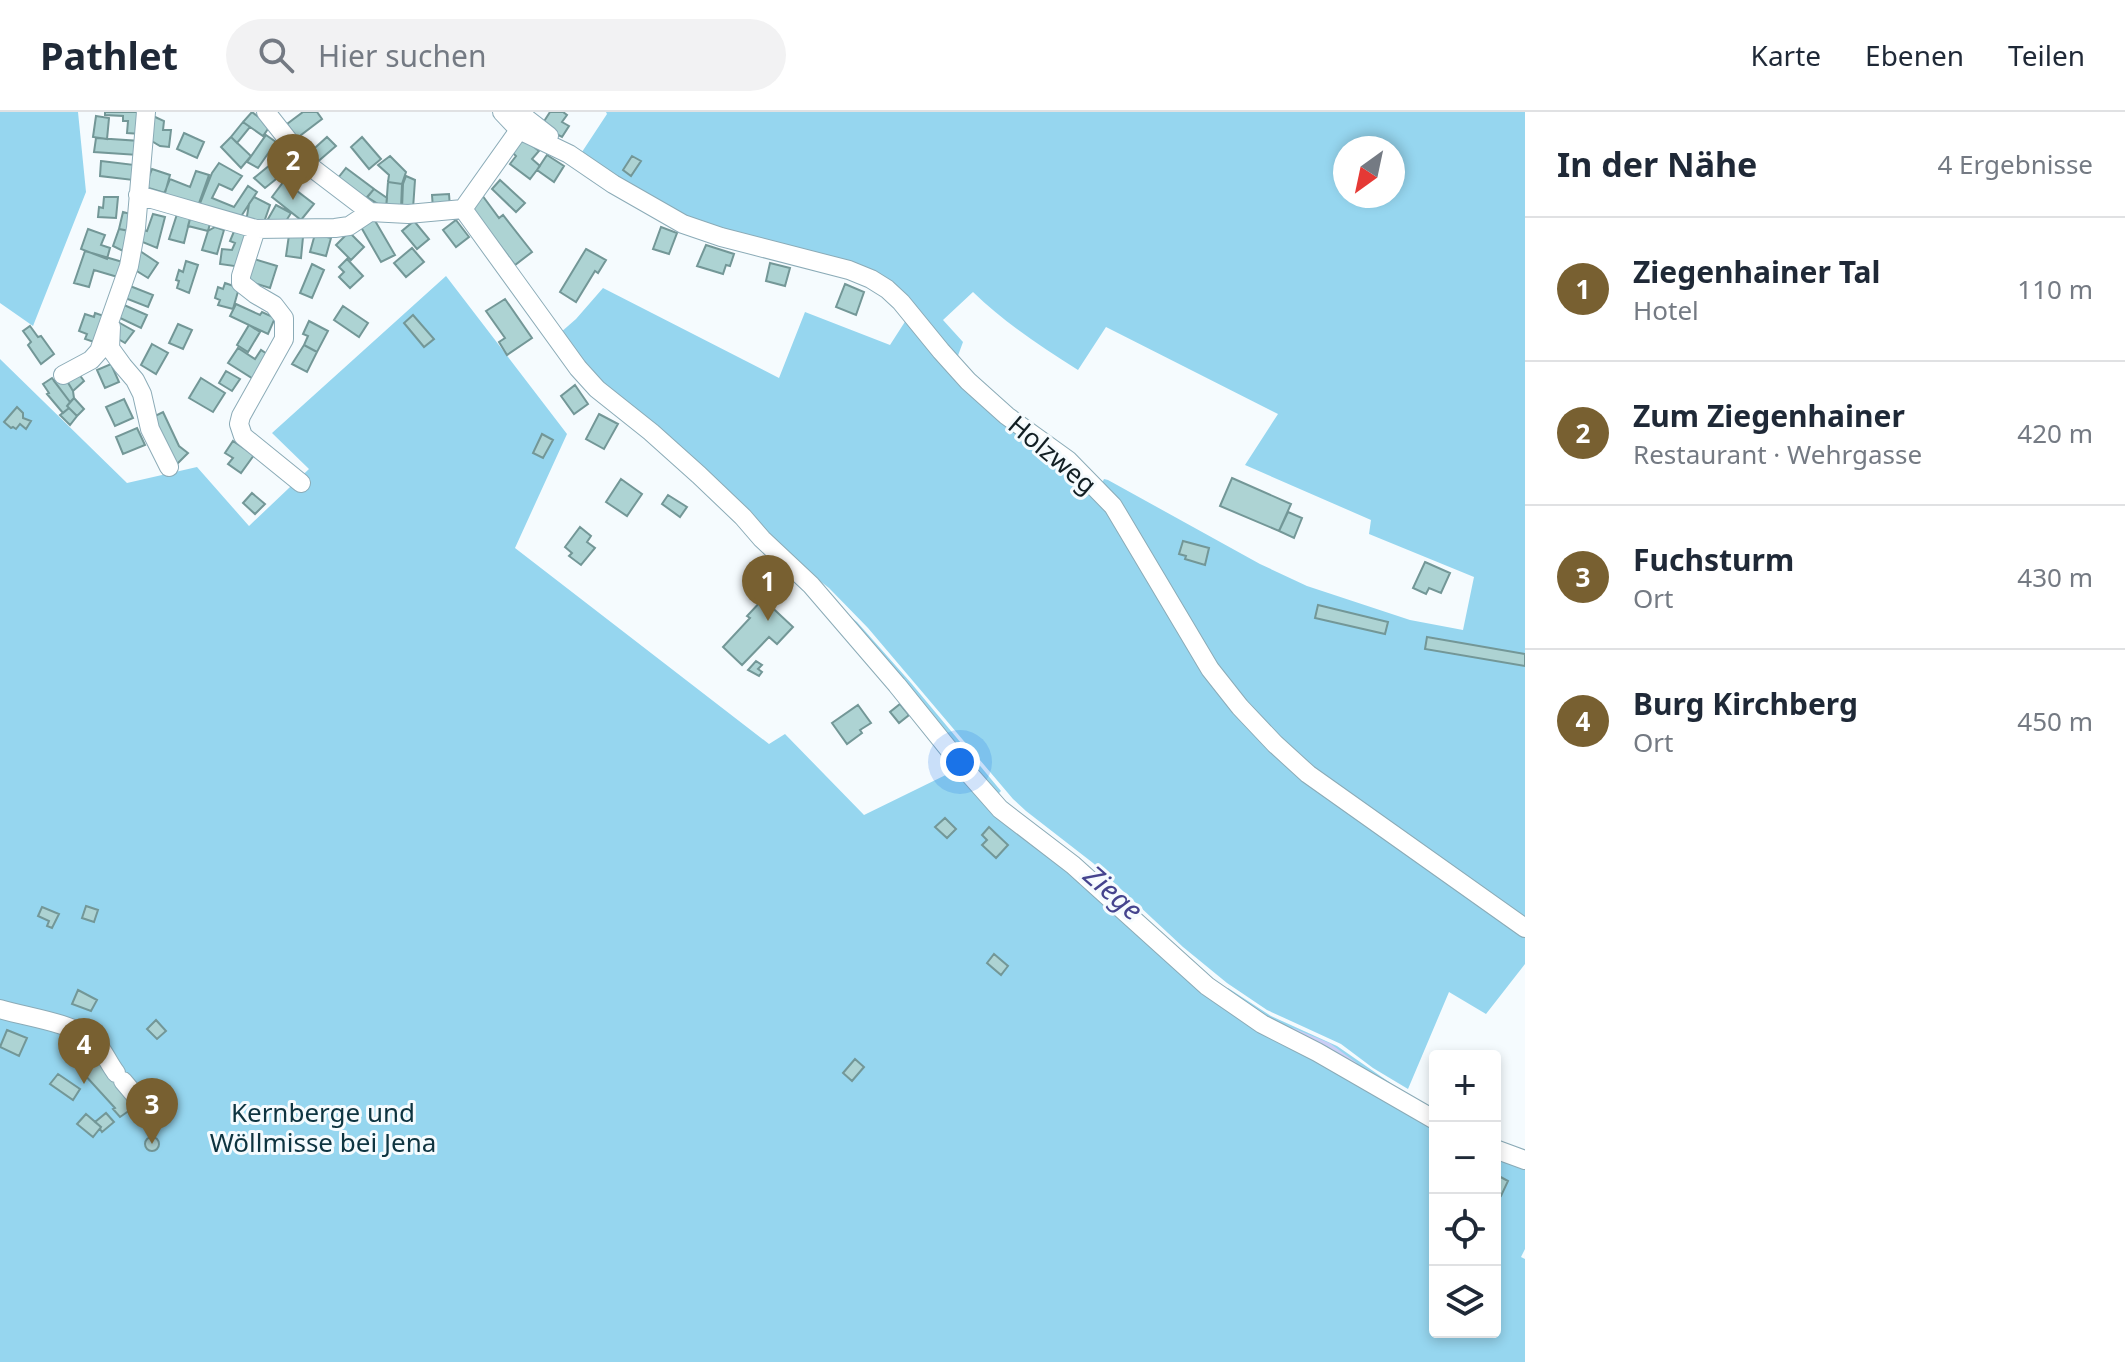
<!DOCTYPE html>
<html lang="de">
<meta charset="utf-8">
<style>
body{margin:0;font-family:"Noto Sans",sans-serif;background:#f2f2f3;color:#1f2937}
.controls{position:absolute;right:24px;bottom:24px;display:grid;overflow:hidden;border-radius:8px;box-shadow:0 4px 12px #0003}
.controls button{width:72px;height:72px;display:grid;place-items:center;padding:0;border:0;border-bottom:2px solid #e0e1e3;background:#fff;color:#1f2937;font:40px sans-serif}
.compass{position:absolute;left:1333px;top:24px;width:72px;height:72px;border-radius:50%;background:#fff;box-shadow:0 4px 12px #0003;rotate:213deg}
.you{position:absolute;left:960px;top:650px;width:28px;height:28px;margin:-20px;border:6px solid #fff;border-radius:50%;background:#1a73e8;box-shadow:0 0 0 12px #1a73e833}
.badge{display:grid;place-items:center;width:52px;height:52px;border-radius:50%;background:#786031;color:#fff;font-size:26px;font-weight:700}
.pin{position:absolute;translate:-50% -66px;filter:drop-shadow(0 2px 4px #0008)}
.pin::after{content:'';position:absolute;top:42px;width:28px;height:24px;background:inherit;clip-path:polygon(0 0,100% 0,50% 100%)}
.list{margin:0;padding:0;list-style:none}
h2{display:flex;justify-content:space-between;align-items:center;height:104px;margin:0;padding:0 32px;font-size:34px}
h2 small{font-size:26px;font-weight:400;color:#747a83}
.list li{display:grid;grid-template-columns:52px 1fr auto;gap:24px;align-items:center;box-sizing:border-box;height:144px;padding:0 32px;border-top:2px solid #e0e1e3}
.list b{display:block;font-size:30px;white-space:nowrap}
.list p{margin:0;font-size:26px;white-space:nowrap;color:#747a83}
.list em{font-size:26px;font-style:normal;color:#747a83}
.icon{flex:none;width:44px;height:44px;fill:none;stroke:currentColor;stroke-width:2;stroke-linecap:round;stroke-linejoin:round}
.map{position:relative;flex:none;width:1525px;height:1250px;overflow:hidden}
header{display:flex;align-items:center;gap:48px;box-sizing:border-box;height:112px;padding:0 40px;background:#fff;border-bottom:2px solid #e0e1e3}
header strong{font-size:38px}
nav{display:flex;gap:44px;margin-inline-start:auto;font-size:28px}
.search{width:560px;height:72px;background:#f2f2f3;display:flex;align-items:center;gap:20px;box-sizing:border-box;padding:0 28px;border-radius:44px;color:#747a83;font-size:30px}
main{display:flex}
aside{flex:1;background:#fff}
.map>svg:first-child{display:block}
.green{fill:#96d6ef;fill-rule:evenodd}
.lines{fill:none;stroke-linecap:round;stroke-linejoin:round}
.stream{stroke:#cacef5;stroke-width:4}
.building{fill:#add3d3;stroke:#739797;stroke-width:2}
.minor-casing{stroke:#8babb7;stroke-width:20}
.minor{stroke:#fff;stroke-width:18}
.labels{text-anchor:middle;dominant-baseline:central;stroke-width:6;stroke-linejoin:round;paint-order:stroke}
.street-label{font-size:26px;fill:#121f24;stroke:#f5fbfe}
.park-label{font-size:26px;fill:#0e3440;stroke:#f5fbfe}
.water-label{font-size:28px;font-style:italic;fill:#45448e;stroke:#f5fbfe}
</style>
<header>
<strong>Pathlet</strong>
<div class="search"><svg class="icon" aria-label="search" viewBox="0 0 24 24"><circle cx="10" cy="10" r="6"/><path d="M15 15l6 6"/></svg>Hier suchen</div>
<nav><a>Karte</a><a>Ebenen</a><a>Teilen</a></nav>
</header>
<main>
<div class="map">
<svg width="1525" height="1250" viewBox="0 0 1525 1250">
<rect width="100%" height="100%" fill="#f5fbfe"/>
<path class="green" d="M0,0h78l8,80 -53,134 -33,-23z
M606,0h919v810l-214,-154 -46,-43 -34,-40 -47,-70 -82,-132 2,-4 4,1 152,84 47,22 103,34 53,10 11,-53 -105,-43 2,-14 -126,-55 33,-51 -172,-87 -28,43c-38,-24 -73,-47 -105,-78l-30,28 20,22 -7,19 -60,-71 -189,-62 -127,-73 27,-41zM1345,36h48v48h-48z
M446,164l121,158 -52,114 254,196 16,-10 79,81 96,-47 199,179 276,178v207h60v-179l30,12v84l-4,8 4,2v103h-1525v-1003l127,124 70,-16 52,59 60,-57 -37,-36z
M603,176l176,90 26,-66 85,33 18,-28 167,158 7,14 25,21 149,223 269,202v29l-39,50 -37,-22 -41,97 -35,-21 -32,-24 -74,-34 -40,-27 -44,-36 -90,-84 -67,-52 -13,-12 -145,-171 -39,-40 -27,-21 -201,-181 -41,-53 16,-14z
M846,501l11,9 54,61 90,108 -5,5z
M1228,876l43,28 66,30 81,56 -189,-104z"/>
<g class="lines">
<path class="stream" d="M1293,918l36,15 26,19"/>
</g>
<path class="building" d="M105,0h38l-2,22 -14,-1 1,-12h-5v-5l-18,-1z
M252,0l18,14 -7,10 -20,-14z
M303,0h14l5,7 -25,19 -10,-14z
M550,0h13l4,3 -5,7 7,4 -7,11 -21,-11z
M96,4l13,2 -2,21 -14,-2z
M153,4l11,5 -1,9h8l-2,17 -9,-1 -10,-6z
M243,10l7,5 -13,16 -6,-6z
M184,21l20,9 -7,16 -20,-9z
M266,23l10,7 -18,26 -11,-6z
M231,25l20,19 -10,12 -20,-21z
M327,25l9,9 -21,18 -8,-9z
M362,25l19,22 -12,10 -18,-22z
M521,25l18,14 -7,8 8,7 -10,13 -20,-15 6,-8 -6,-6z
M96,26l44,3 -2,14 -44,-3z
M292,35l9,12 -36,29 -11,-10z
M547,43l17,11 -10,16 -17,-12z
M390,44l16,16 -4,12 -14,-2 1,-7 -11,-10z
M632,44l9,5 -10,15 -8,-6z
M101,49l34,4 -2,15 -33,-4z
M219,51l23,13 -10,14 -13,-6 -7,14 22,9 14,-21 9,6 -19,29 -39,-15 13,-33z
M346,56l28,21 -9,11 -27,-22z
M152,57l18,6 -5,18 -20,-6z
M196,59l13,4 -11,31 -34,-12 6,-15 20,8z
M406,64l9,4 -2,29h-11l1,-25z
M500,68l25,23 -9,9 -24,-23z
M284,69l30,23 -13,16 -29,-23z
M388,70l14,2 -1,25h-15z
M374,77l13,9 -1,11 -19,-12z
M449,82l1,13 -17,2 -1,-14z
M482,83l17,23 4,-3 29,37 -17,13 -46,-60z
M104,85h14l-2,21 -18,-1 1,-10 4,1z
M254,85l16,8 -7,20 -17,-3 3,-18z
M276,93l15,8 -8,13h-19z
M178,99l13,4 -7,28 -15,-4z
M123,100l11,3 -4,16 -11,-2z
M153,102l12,3 -8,31 -17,-7 3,-11 4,1z
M191,103l20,5 -3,11 -20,-5z
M374,107l21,36 -14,7 -20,-35z
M456,108l13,17 -13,10 -13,-17z
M414,109l15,18 -12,10 -15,-18z
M215,115l9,3 -7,24 -15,-4 6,-19z
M661,115l16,6 -8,21 -16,-5z
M88,117l17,6 -4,10 9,3 -3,11 -26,-10z
M119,117l10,2 -2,22 -14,-7z
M235,117l17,7 -11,31 -21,-3 2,-15 10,1 3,-7 -5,-2z
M349,120l15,15 -13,13 -15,-15z
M315,122l16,4 -5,18 -16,-4z
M289,123l14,2 -2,21 -15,-2z
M706,133l28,9 -4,12 -4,-1 -3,9 -26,-8z
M412,136l12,14 -18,15 -12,-14z
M137,137l21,14 -10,15 -16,-10z
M586,137l20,11 -8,13 -3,-2 -19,31 -16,-10z
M85,139l41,12 -5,15 -27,-8 -5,17 -15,-4z
M251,146l26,8 -7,22 -26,-8z
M347,147l16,17 -13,12 -11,-11 5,-5 -5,-5z
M186,149l12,4 -9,28 -12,-5 2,-7 -3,-1 3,-10 4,2z
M770,151l20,5 -5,18 -19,-5z
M312,152l12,6 -12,28 -12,-5z
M225,171l14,5 -6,21 -15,-4 2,-5 -5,-2 3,-11 5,2z
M845,172l19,8 -8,23 -20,-8z
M130,174l23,9 -5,12 -23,-9z
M505,187l27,39 -25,17 -8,-13 6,-4 -19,-27z
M236,192l24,11 2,-3 13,6 -7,16 -38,-18z
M124,193l23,10 -6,13 -23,-11z
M343,194l25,17 -9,14 -25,-17z
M95,201l12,4 -10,26 -12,-4 2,-5 -8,-3 6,-17 9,3z
M413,203l21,24 -10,8 -20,-24z
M309,209l19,10 -11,21 -13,-7 4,-9 -5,-2z
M118,210l16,9 -9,12 -10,-6z
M178,212l14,6 -9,19 -14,-6z
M249,213l11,7 -12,20 -11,-7z
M30,214l8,11 3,-1 13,18 -13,10 -13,-19 3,-3 -8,-11z
M152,232l16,9 -12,21 -15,-9z
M304,233l13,7 -10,20 -15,-8z
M238,236l17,11 6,-9 9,6 -15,24 -27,-17z
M111,252l8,18 -14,6 -8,-18z
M226,259l14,8 -8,12 -13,-8z
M79,262l5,7 -11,10 -6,-10z
M60,265l7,4 6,10 1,7 -4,4 -16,-21z
M52,266l18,24 -3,4 2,2 -6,5 -16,-19 2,-1 -6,-9z
M201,266l24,15 -12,19 -24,-14z
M575,273l13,19 -14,10 -13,-18z
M74,286l10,11 -7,7 -10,-10z
M124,287l9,19 -18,8 -9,-19z
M17,295l6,6v5l8,3 -5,8 -6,-5 -4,5 -3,-2 -2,1 -7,-6z
M69,296l8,8 -7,9 -10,-10z
M163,300l16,34 9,7 -13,13 -24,-48z
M599,302l19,10 -14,25 -18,-10z
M137,316l8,17 -22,9 -7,-17z
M542,322l11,6 -10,18 -10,-5z
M233,329l21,14 -13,18 -13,-9 5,-6 -8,-5z
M1232,366l59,26 -12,27 -59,-25z
M621,367l21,15 -15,22 -21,-14z
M252,381l13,11 -10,10 -12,-11z
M668,383l19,12 -7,10 -18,-13z
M1288,400l14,6 -8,20 -15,-7z
M580,415l11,9 -4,6 8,6 -14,17 -12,-9 3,-3 -7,-6z
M1183,429l26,7 -4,17 -20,-6 1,-3 -7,-2z
M1425,450l25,11 -9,20 -12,-5 -3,6 -13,-6z
M763,487l30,28 -16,17 -8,-7 -27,28 -19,-18 27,-29 -3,-2z
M1318,493l70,17 -3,12 -70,-16z
M1427,525l98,17v12l-100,-17z
M756,549l6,4 -4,4 4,3 -3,4 -11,-6z
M900,592l9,11 -10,8 -9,-11z
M858,593l13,18 -11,7 2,3 -15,11 -15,-21z
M945,706l11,11 -9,9 -12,-11z
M989,715l19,18 -12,13 -14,-13 5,-5 -5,-5z
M86,794l12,4 -4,12 -12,-4z
M42,795l17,7 -7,14 -5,-2 2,-5 -11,-5z
M994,842l14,12 -7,9 -14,-12z
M78,878l19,10 -6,11 -19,-7z
M156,908l10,11 -9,8 -10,-10z
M7,918l20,8 -8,18 -19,-9z
M99,946l22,25 12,25 -13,9 -7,-8 2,-1 -32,-35z
M855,947l9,8 -12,14 -9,-8z
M58,962l22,15 -7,11 -23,-16z
M106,1001l8,9 -12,10 -2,-3 1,-2 -6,-5z
M86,1002l15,13 -8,10 -16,-13z
M145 1032a7 7 0 1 1 14 0a7 7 0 1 1-14 0Z
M1495,1062l13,7 -7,15 -6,-3z"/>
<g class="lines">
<g class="minor-casing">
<path id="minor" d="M266,0l41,52 63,48 38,2 55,-5
M502,0l17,18 50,24 44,30 70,40 38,13 128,33 22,9 16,10 14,13 40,49 27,30 39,35 61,44 45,46 97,163 30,38 35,37 33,30 217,154
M518,0l31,24
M138,83l118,34 79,-1 14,-2 21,-14
M463,97l115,159 19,21 54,43 48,43 44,42 19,22 49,46 86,100 66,82 37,42 73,56 134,121 55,38 55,28 118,68
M463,97l56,-79
M256,117l-15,47v7l14,11 19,11 10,13v21l-43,77 -2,8 4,12 58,47
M111,215l-1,21 13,18 12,14 7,14 8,35 19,38
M63,263l28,-15 8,-9 30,-85 7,-38 10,-116
M0,897c26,8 68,13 90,29 12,8 17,23 26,35
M123,969l16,19 5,13
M1495,1037l30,11"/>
</g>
<use href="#minor" class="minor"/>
</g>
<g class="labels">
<g class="street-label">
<text transform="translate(1053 342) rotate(40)">Holzweg</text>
</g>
<g class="park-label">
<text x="323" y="1000">Kernberge und<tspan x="323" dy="30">Wöllmisse bei Jena</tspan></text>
</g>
<g class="water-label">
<text transform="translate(1114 780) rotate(41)">Ziege</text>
</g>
</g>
</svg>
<div class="controls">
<button>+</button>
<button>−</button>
<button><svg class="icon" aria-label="locate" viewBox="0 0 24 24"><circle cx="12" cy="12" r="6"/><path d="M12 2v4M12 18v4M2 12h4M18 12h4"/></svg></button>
<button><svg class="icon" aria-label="layers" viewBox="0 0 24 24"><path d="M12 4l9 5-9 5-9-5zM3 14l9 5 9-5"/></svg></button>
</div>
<svg class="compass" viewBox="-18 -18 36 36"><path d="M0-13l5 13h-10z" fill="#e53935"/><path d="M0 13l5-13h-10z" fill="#747a83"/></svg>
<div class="you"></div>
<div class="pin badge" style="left:768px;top:509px">1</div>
<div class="pin badge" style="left:293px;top:88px">2</div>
<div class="pin badge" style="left:152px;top:1032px">3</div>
<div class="pin badge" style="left:84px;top:972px">4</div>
</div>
<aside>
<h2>In der Nähe<small>4 Ergebnisse</small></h2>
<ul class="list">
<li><span class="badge">1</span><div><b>Ziegenhainer Tal</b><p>Hotel</p></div><em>110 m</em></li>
<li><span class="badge">2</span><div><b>Zum Ziegenhainer</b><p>Restaurant · Wehrgasse</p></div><em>420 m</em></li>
<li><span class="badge">3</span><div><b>Fuchsturm</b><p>Ort</p></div><em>430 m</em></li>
<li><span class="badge">4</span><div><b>Burg Kirchberg</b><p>Ort</p></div><em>450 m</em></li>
</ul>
</aside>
</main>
